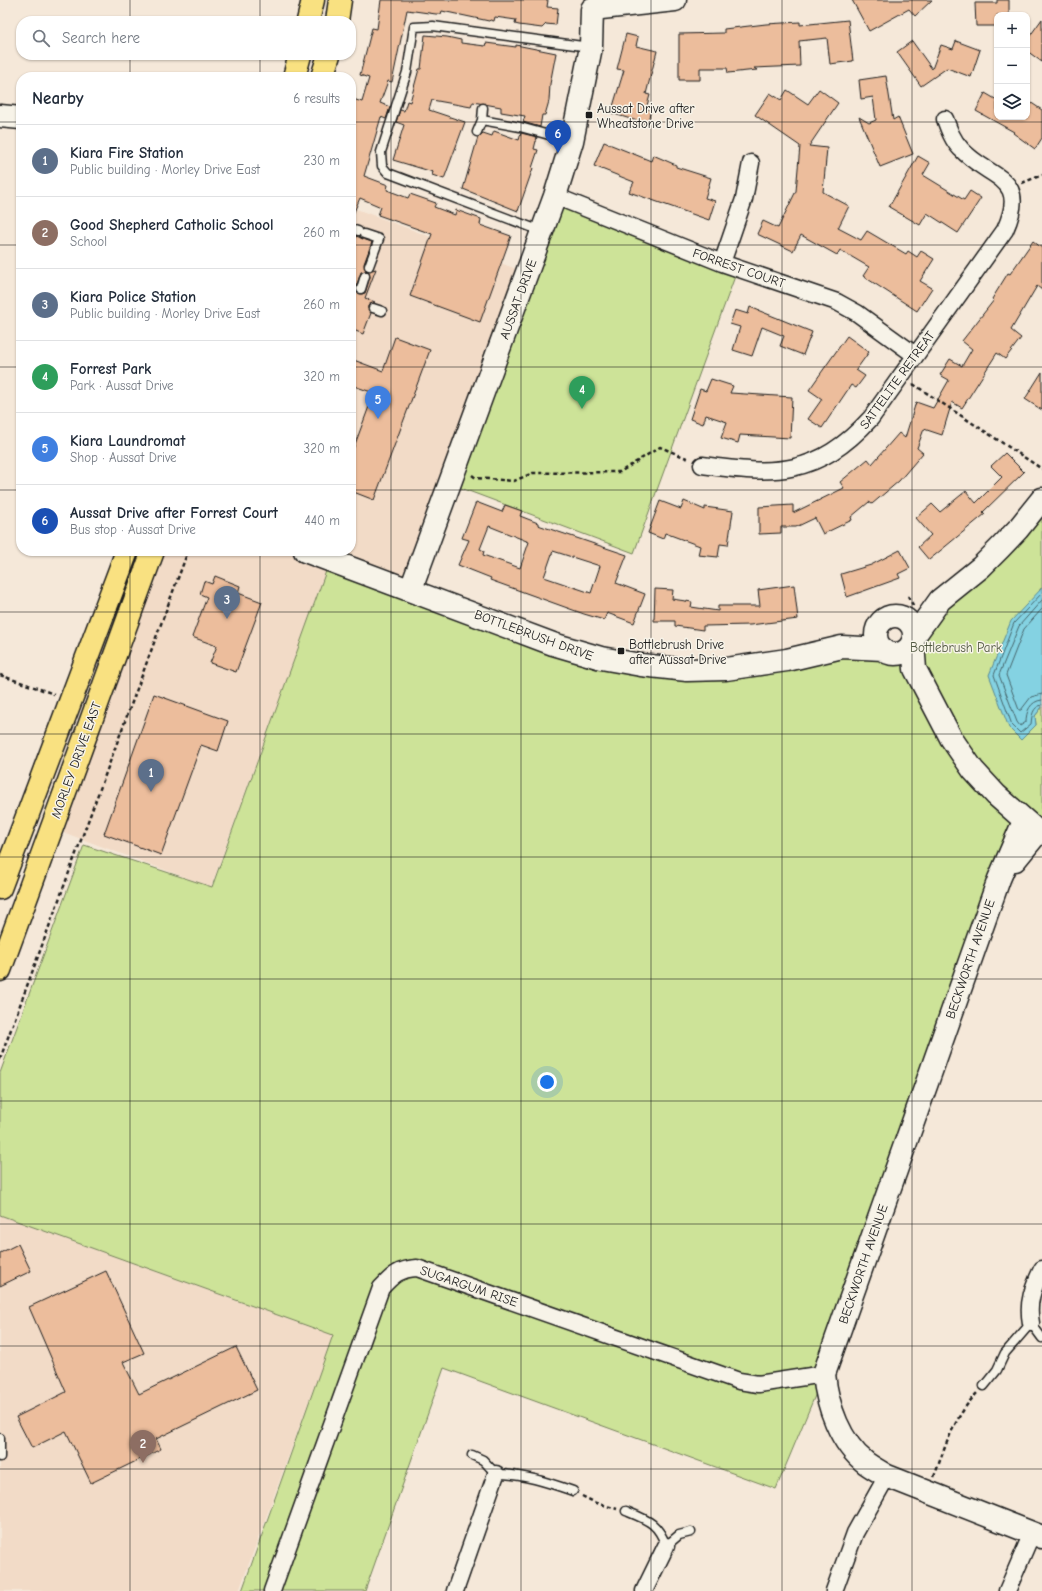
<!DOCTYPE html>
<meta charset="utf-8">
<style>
body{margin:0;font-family:"Comic Neue",sans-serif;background:#f2f2f3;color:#1f2937}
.controls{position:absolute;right:12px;top:12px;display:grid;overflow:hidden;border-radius:8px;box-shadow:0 1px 3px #0004}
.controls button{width:36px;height:36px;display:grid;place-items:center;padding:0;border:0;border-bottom:1px solid #e0e1e3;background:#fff;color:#1f2937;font:20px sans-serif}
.you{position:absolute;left:547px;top:1082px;width:14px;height:14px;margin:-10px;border:3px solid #fff;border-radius:50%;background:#1a73e8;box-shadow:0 0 0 6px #1a73e833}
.badge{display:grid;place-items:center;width:26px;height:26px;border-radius:50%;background:#1a73e8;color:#fff;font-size:13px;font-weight:700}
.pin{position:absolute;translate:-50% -33px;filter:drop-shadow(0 1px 2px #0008)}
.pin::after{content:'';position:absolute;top:21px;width:14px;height:12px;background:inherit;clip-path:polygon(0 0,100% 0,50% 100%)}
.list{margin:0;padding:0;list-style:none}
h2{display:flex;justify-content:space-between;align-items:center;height:52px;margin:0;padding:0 16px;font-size:17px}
h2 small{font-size:13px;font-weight:400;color:#747a83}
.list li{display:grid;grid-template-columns:26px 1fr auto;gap:12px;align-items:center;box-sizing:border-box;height:72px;padding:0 16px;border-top:1px solid #e0e1e3}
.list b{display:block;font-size:15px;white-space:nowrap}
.list p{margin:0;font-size:13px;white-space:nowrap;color:#747a83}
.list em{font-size:13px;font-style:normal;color:#747a83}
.icon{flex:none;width:22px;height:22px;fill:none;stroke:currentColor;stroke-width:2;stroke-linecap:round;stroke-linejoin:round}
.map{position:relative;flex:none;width:1042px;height:1591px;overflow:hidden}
.search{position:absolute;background:#fff;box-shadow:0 1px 3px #0004;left:16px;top:16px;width:340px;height:44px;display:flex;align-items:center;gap:10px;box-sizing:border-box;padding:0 14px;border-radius:16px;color:#747a83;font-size:15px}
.panel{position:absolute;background:#fff;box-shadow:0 1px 3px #0004;left:16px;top:72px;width:340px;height:484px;border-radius:16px}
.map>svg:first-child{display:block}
.built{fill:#f2dbc7}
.green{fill:#cde398;stroke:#74805a}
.water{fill:#84d2e2;stroke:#5a8993}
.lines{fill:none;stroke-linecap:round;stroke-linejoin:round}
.shore{stroke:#46656b;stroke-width:1}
.building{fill:#ecbd9c;stroke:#1c1c1c;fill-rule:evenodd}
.lane-casing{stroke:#1c1c1c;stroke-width:11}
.street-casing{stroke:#1c1c1c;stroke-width:19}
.secondary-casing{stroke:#1c1c1c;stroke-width:25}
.primary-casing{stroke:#1c1c1c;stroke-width:25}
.path{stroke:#1c1c1c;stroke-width:2.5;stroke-dasharray:4 3;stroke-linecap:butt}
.lane{stroke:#f7f3e8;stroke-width:8}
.street{stroke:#f7f3e8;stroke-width:16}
.secondary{stroke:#f7f3e8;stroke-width:22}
.primary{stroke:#f9e181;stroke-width:22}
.grid{fill:none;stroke:#1c1c1c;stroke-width:1;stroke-opacity:0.55}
.poi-dot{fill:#1c1c1c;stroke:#f7f3e8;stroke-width:1.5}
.labels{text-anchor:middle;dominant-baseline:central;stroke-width:3;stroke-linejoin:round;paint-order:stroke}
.poi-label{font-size:13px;fill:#1c1c1c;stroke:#f7f3e8;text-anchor:start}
.street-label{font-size:13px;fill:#1c1c1c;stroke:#f7f3e8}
.park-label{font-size:13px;fill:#515841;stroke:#f7f3e8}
</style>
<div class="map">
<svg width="1042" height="1591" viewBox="0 0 1042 1591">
<rect width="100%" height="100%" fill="#f5e8d9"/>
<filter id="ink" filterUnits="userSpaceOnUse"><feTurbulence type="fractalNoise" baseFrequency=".025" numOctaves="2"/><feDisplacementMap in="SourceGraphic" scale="8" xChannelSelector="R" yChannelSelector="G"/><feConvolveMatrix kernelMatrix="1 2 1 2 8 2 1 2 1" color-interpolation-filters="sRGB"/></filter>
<g filter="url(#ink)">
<path class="built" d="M351,207l176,66 -116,316 -81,-29 -119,327 -159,-59 101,-277h198z
M0,1215l333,120 -94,256h-239z"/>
<path class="green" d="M555,196l183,72 -104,285 -184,-69z
M1042,499v89l-2,1 -19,151 15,-15 -1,-9 7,-9v129l-18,-14 -200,552 -48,115 -332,-121 -79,223h-123l91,-256 -333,-120v-142l84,-228 128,42 118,-327 311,105 249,-11h5l19,15 -1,-34z"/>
<path class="water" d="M1042,588v119l-7,9 1,9 -15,15 -12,-12 -20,-53 22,-54z"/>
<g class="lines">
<path class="shore" d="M1042,593l-28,30 -20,52 18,50 8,8 11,-9c1,-8 1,-17 11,-19
M1042,600l-23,26 -20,49 18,47 3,4 6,-4c0,-10 4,-21 16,-22
M1042,609l-18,20 -18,46 13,35h2l10,-13 11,-3"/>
</g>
<path class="building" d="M381,0h167l-1,7 11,1 -2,17 -10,-1 -4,4 -23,-3 -4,-1 1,-4 -21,-3 -1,4 -4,-1 -1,1 -47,-10 -1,3h-5l-29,-4 -15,72 -4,-1 -8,22 10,4 -4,12 -5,-2 -17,59 24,9 -1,5 21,8 2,-4 26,9 -2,4 21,8 1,-5 25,9 -1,6 31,11 -31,86 -70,-26 22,-62 -54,-19 3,-8 -21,-9 -9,21v-113l2,-7 9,3 7,-24 -9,-3 12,-47 5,1z
M852,0h80l-17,16 -6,-7 -40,22z
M997,0h12v15h-12v11h-21l-1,-23h22z
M1042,19v43l-15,-11v-11z
M848,20l5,41 -23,3 -3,-26 -28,3 1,25 -46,2 3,2 -29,3 -1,-5h-27v12h-21v-46l45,-1v-4l42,-5 34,-2v3z
M626,34l12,3 -2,9 21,5 -11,43 4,1 -4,14 5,1 -4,14 -36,-11 13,-43 -7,-1z
M425,35l22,2 14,3v3l24,3 1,-3 30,4v-2l40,8 -6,31 -1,17 -4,14h-3l-2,12 -17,-5 2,-6 -24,-4v-5l-28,-5 -2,5 -39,-7 -3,10 36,12 -21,57 -12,-4 1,-3 -40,-12 11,-35 -8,-3 4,-12 4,1 3,-10 3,1 9,-33h2z
M912,41l20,28 9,-24 12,4 3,-8 24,9 -9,27 -24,-9 -26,18 -24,-34z
M886,76l7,44 5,-3 15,37 -33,13 -21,-50 10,6 7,-3 -3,-23 -12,2 -2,-19z
M819,89l19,14 -29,43 18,2 -4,44 26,14 -11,22 23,12 6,-9 39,23 2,-3 9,6 4,-6 13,8 -14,22 12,7 -15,23 -54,-35 6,-9 -29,-17 -3,5 -36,-20 -8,16 -36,-17 6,-13 15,7 18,-37 4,-45 -45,-31 15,-22 11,7 6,-10 21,14z
M985,93l12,7v17h30v-17l15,10v28l-7,11 -22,-16 1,-1 -38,-21z
M494,131l25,9 2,-7 16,4 -3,12 4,1 -6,18h1l-15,43 -55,-22 15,-52 5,-4 9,3z
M604,142l47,19 2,-6 23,10v2l35,11 -6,20 10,3 -6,19 -80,-28 5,-10 -40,-16z
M918,156l12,7 -7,12 41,25 6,-9 11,7 -23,35 -31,-20 -7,12 -31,-18z
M356,236l16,6 -8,22 2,7 -5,1 -5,15 1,6 5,1 3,-1 5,-16 -2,-6 8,-2 -11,29 10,4 -7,4v3l3,4 -8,21 -12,-5v-79z
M1033,241l9,7v42l-5,-4 -26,44 10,8 -16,21 -8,-6 -35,55 -10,-6 -10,33 -18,-6 -7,19 6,5 -24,28 -27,23 -3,-2 -18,15 1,3 -29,14 -8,-16 -19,9h-15v6l-22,1v-27l34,-2v8l51,-25 -4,-6 28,-23 4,5 27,-31 6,5 11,-36 17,6 16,-28 -9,-5 10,-16 12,7 10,-17 -10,-8 32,-41 -2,-1 16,-26 2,1z
M750,307l62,25 -9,23 -23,-9 4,-10 -22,-9 -10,29 -19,-6 7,-23 -10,-3 5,-14 13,4z
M847,336l22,16 -13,18 9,6 -9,12 -5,-3 -29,43 -14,-9 14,-20 -13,-9z
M395,337l35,13 -56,150 -23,-9v-36l23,-62 -23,-8v-26l32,12z
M1042,372v38l-17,-11z
M711,379l22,7 -3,7 62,4 -2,41 -50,-3 -2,8 -17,-5 6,-16 -21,-7 -3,9 -13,-5 10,-30 6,2z
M1005,453l19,19 -41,40 2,2 -56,46 -11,-13 13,-12 -15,-17 16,-14 8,8 26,-21 10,12 26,-26 -11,-11z
M660,501l21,8 3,-8 21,9v-3l28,4 -5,34 -8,-1 -2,13 -20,-2 2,-9 -35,-13 -2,6 -15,-6z
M476,502l26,10 3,-7 17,6 -2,5 18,7v2l89,30 -11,28 29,11 -11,29 -27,-10 -3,7 -20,-6 -94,-34 1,-2 -33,-13 11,-25 -7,-2zM489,526l40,16 -9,26 -37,-13 1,-4 -4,-2zM553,551l47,15 -9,27 -47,-16z
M900,550l10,18 -12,6 2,4 -53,19 -6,-23 30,-9z
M215,576l25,10 -2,7 24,9 -26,70 -26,-9 7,-17 -25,-9 15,-40 -7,-3 4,-13 8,3z
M794,585l4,34 -48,6 -47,1v4l-28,-4v-5h-21l1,-32 18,1 -1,9 20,3 -1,5 27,4v-5h42l-2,-16z
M154,694l74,27 -10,30 -17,-6 -40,110 -57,-21z
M18,1244l13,27 -31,15v-33z
M106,1271l38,82 -21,9 16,32 97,-47 21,43 -101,49 5,10 -70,34 -25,-52 -34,17 -16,-31 50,-25 -37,-85z"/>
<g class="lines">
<g class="lane-casing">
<path id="lane" d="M482,120l38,7 51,14
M477,132l5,-12 1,-12
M351,229l7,2
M541,231l-153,-58 -6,-7 -1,-14 26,-80 7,-45 19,-1 157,21
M364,234l15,5 -10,27
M361,289l4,-13
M373,308l9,3
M984,1386l13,-16 8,-17 26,-30 11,15
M0,1438v19
M472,1455l11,5 13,14c27,0 51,8 77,17
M626,1511c22,9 32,12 40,35l13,-11 12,-3"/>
</g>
<g class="street-casing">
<path id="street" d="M555,196l167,67 115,39 20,11 58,42
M722,263l22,-64 7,-36
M702,465c73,10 115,12 169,-47l134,-188c25,-55 -16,-50 -44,-81 -8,-8 -12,-19 -16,-30
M1031,1323c-4,-21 2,-35 11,-54
M272,1591l109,-303c12,-13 18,-19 36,-20l322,113 19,3 66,-10
M455,1591l41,-117
M644,1591l22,-45
M834,1591l21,-58 32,-57
M1007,1591l25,-58"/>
</g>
<g class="secondary-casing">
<path id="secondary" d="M0,116l21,2
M305,551l248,93 48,14 40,7 46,5 39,-1 61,-9 55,-13 41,2
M411,589l144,-393 17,-55 19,-94 1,-38 83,-9
M876 635a19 19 0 1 1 38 0a19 19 0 1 1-38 0Z
M915,635l25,-35 41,-33 19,-19 18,-19 24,-30
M913,643l2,26 36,69 22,32 23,25 42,37 -23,28
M1024,821l-25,58 -175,495c3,31 16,69 42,89 7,5 14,9 21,13l155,61"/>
</g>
<g class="primary-casing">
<path id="primary" d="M308,21l5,-21
M337,21l3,-21
M294,77l6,-22
M322,77l7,-22
M0,888l127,-337
M0,970l153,-419"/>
</g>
<path class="path" d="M1022,183l20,-8
M913,384l129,85
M472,475l4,3 38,3 19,-8 87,-1 40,-25 29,12
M908,596l6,11
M0,675l54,19
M0,1059l188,-508
M934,1477c11,-30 20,-60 43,-84
M582,1496l14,7 21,6"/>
<use href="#lane" class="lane"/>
<use href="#street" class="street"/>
<use href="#secondary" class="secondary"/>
<use href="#primary" class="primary"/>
</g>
</g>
<path class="grid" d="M130,0v21M260,0v21M391,0v1591M521,0v1591M651,0v1591M782,0v1591M912,0v1591M130,55v22M260,55v22M0,122h21M351,122h691M0,245h21M351,245h691M0,367h21M351,367h691M0,490h21M351,490h691M130,551v1040M260,551v1040M0,612h1042M0,734h1042M0,857h1042M0,979h1042M0,1101h1042M0,1224h1042M0,1346h1042M0,1469h1042"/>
<g class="poi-dot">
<rect x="585" y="111" width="8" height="8" rx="2"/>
<rect x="617" y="647" width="8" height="8" rx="2"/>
</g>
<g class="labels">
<g class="poi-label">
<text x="597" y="108">Aussat Drive after<tspan x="597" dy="15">Wheatstone Drive</tspan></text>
<text x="629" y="644">Bottlebrush Drive<tspan x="629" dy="15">after Aussat Drive</tspan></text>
</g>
<g class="street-label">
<text transform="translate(739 268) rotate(19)">FORREST COURT</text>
<text transform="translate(518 299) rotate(-70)">AUSSAT DRIVE</text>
<text transform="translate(897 380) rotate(-54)">SATTELITE RETREAT</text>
<text transform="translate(534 635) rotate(20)">BOTTLEBRUSH DRIVE</text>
<text transform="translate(76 760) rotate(-70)">MORLEY DRIVE EAST</text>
<text transform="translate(970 959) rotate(-71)">BECKWORTH AVENUE</text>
<text transform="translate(863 1264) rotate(-71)">BECKWORTH AVENUE</text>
<text transform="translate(469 1286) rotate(19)">SUGARGUM RISE</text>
</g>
<g class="park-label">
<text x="956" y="647">Bottlebrush Park</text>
</g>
</g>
</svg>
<div class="controls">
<button>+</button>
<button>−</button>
<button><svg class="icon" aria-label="layers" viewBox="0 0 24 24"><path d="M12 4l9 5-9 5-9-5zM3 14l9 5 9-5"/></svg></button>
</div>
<div class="you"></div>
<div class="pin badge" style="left:151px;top:792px;background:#5c6f8a">1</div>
<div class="pin badge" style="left:143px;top:1463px;background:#8d6e63">2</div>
<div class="pin badge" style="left:227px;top:619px;background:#5c6f8a">3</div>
<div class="pin badge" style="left:582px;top:409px;background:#2e9e5b">4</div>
<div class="pin badge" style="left:378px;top:419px;background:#3f7fe0">5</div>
<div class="pin badge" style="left:558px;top:153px;background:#1a4fb4">6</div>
<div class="search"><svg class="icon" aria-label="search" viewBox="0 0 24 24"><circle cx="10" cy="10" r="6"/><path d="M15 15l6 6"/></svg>Search here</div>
<section class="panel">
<h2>Nearby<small>6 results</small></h2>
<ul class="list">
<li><span class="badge" style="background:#5c6f8a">1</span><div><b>Kiara Fire Station</b><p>Public building · Morley Drive East</p></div><em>230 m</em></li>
<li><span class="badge" style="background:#8d6e63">2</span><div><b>Good Shepherd Catholic School</b><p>School</p></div><em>260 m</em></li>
<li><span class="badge" style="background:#5c6f8a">3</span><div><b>Kiara Police Station</b><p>Public building · Morley Drive East</p></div><em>260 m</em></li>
<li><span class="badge" style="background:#2e9e5b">4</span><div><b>Forrest Park</b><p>Park · Aussat Drive</p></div><em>320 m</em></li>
<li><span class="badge" style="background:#3f7fe0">5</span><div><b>Kiara Laundromat</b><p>Shop · Aussat Drive</p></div><em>320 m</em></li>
<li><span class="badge" style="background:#1a4fb4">6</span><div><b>Aussat Drive after Forrest Court</b><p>Bus stop · Aussat Drive</p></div><em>440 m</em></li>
</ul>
</section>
</div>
